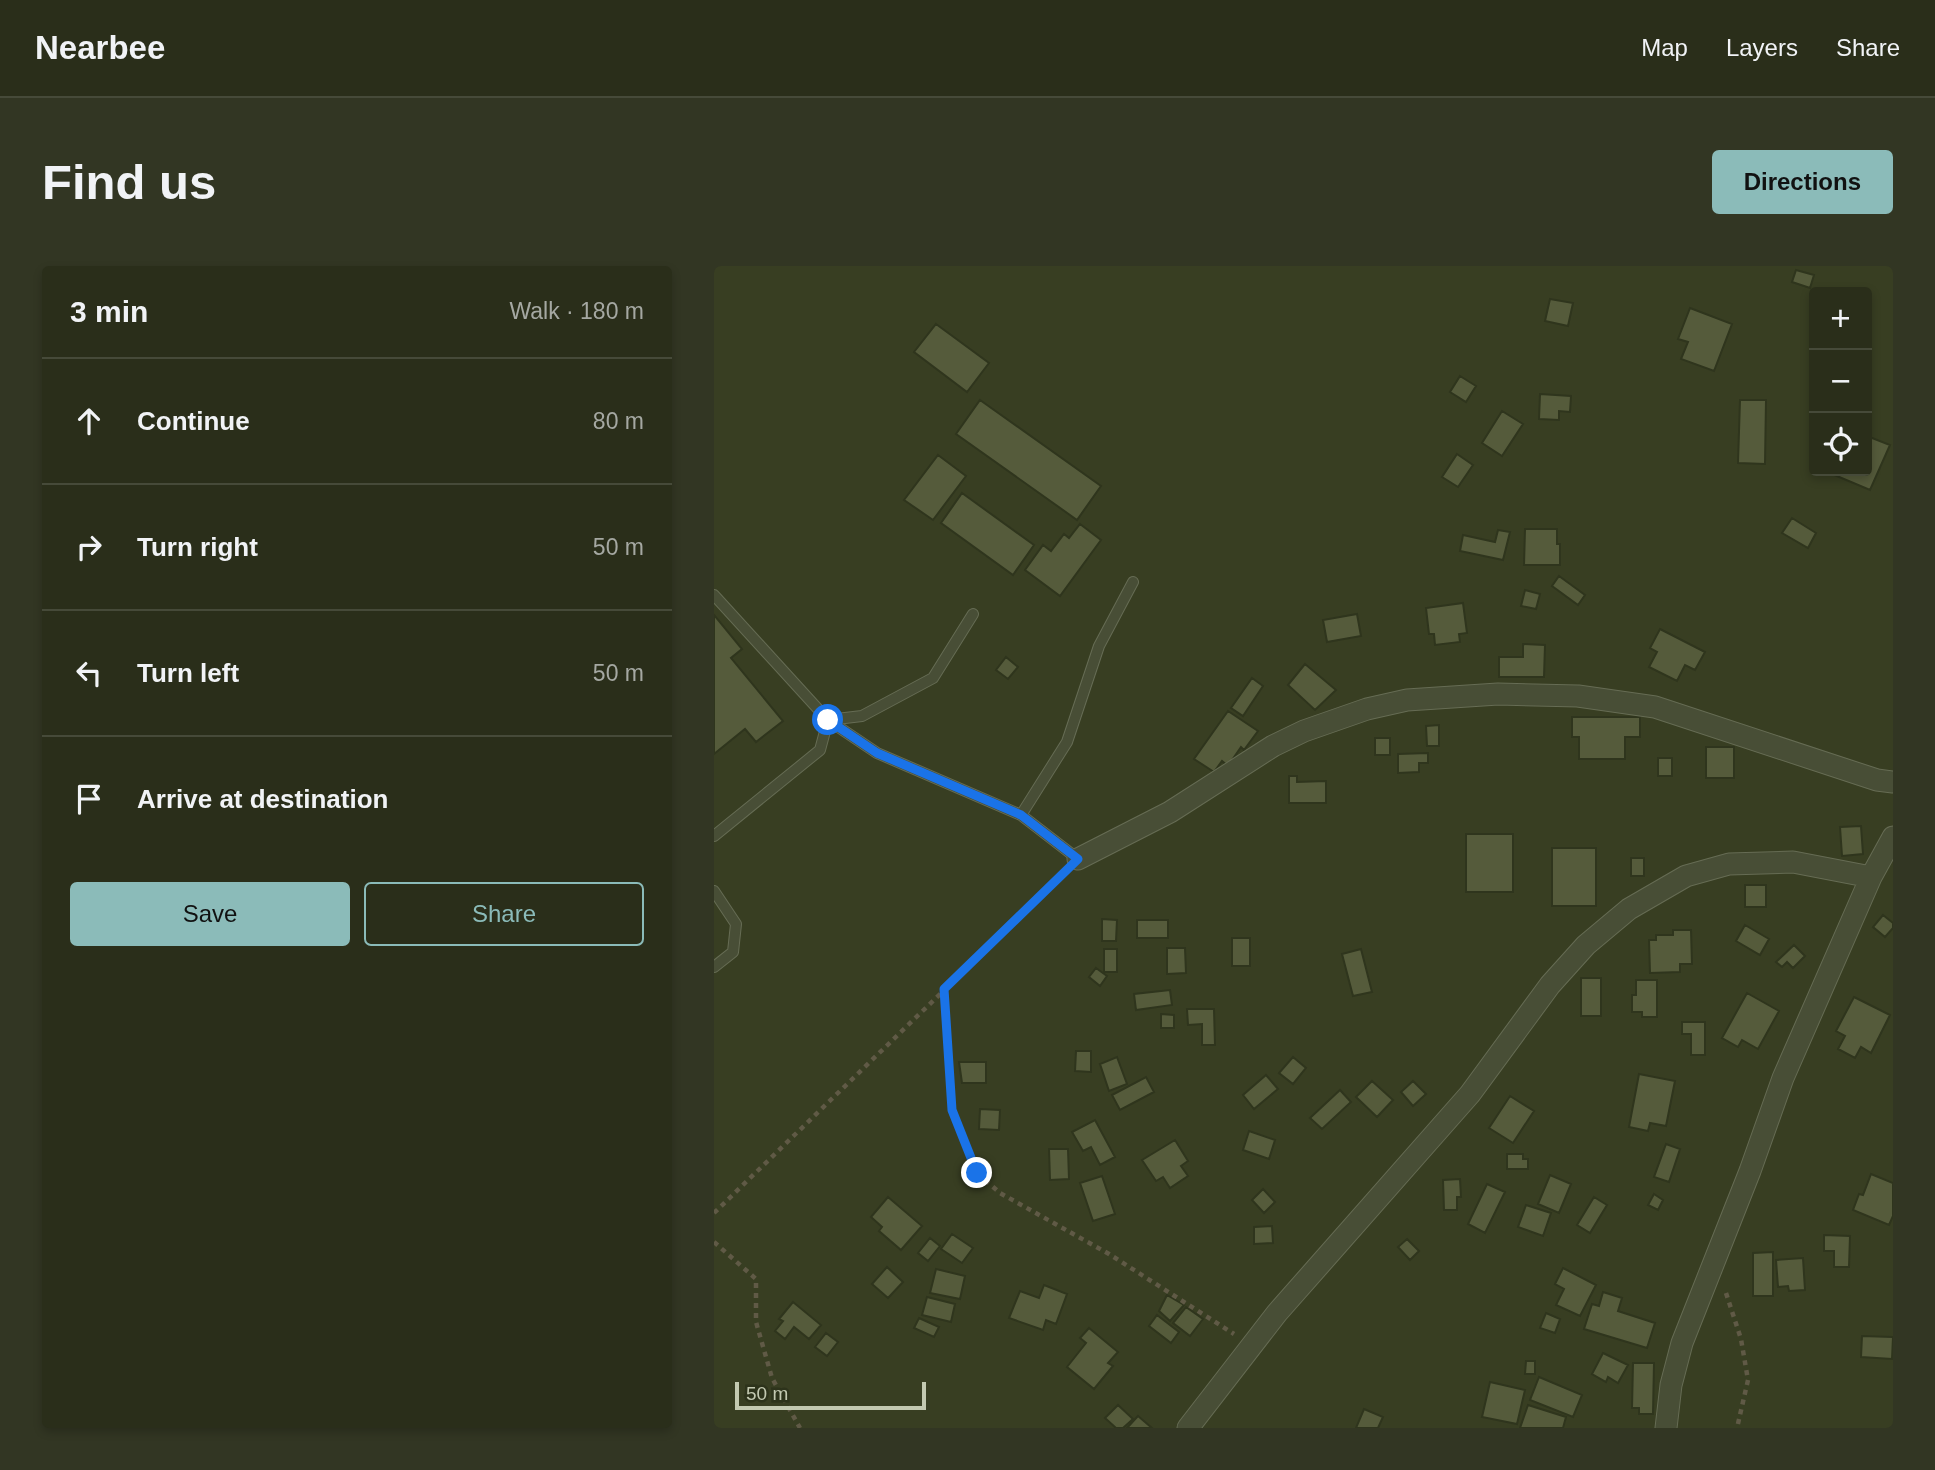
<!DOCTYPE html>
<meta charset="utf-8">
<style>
body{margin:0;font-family:Arial,sans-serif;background:#323623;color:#f1f3f6}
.controls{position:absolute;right:21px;top:21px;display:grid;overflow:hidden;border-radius:7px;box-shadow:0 4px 10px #0003}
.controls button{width:63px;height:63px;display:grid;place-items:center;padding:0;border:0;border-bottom:2px solid #464a39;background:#2a2e1a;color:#f1f3f6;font:35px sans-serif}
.scale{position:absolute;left:21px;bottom:18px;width:191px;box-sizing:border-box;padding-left:7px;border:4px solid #c3c9b1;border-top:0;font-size:19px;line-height:24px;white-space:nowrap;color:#c3c9b1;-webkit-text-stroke:5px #2d331b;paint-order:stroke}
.stop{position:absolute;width:21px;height:21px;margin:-16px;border:5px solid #1a73e8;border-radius:50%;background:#fff}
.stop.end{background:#1a73e8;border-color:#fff;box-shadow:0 2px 7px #0008}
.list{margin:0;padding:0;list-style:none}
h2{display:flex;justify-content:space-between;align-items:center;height:91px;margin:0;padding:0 28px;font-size:30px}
h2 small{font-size:23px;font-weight:400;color:#a5a8a2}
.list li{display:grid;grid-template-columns:46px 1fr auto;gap:21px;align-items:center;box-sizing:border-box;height:126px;padding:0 28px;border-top:2px solid #464a39}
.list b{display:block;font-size:26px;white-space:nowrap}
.list em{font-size:23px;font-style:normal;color:#a5a8a2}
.actions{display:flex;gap:14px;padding:21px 28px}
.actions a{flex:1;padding:16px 0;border:2px solid #8bbbb9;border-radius:7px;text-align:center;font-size:24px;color:#8bbbb9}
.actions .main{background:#8bbbb9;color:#111}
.icon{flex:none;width:38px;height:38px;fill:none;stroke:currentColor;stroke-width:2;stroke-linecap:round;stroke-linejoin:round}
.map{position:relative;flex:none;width:1179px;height:1162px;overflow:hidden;border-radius:7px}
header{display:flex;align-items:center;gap:42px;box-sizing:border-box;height:98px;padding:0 35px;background:#2a2e1a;border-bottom:2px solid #464a39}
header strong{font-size:33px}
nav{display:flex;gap:38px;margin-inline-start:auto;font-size:24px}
.intro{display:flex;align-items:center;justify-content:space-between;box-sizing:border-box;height:168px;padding:0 42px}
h1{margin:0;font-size:49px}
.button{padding:18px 32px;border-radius:7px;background:#8bbbb9;color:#111;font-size:24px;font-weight:700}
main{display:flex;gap:42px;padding:0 42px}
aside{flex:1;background:#2a2e1a;border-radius:7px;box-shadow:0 4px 10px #0003}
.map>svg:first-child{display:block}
.building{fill:#555b3b;stroke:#2f351d;stroke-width:2}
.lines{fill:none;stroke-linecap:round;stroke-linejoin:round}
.service-casing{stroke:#666c54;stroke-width:12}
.minor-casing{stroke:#666c54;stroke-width:23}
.path{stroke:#605a46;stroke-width:4.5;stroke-dasharray:5 5;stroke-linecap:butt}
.service{stroke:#484e36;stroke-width:10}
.minor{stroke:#484e36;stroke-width:21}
.route{stroke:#1a73e8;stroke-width:9}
</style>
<header>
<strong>Nearbee</strong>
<nav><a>Map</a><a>Layers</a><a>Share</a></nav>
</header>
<div class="intro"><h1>Find us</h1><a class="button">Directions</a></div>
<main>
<aside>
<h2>3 min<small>Walk · 180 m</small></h2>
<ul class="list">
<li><svg class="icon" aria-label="ahead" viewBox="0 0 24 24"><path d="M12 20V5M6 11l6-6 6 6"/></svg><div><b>Continue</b></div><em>80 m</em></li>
<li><svg class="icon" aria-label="right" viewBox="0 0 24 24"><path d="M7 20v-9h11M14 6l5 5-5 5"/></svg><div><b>Turn right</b></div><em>50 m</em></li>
<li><svg class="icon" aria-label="left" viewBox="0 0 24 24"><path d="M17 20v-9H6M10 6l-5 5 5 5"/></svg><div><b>Turn left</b></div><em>50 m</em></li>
<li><svg class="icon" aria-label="arrive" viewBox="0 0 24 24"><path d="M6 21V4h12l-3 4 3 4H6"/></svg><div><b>Arrive at destination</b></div></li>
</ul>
<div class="actions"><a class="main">Save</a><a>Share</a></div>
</aside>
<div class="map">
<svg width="1179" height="1162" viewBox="0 0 1179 1162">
<rect width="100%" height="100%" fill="#383e22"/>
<path class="building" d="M1082,4l18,5 -4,13 -18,-6z
M836,33l23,4 -5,23 -23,-5z
M976,42l42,16 -18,47 -33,-12 7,-17 -10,-3z
M222,58l53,39 -22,29 -53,-40z
M746,110l16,10 -10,16 -16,-10z
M826,128l31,2 -1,16 -11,-1v9l-20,-1z
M266,134l121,86 -24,34 -121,-86z
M1026,134h26l-1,64 -27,-1z
M788,145l21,13 -21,32 -20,-13z
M1153,170l23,9 -20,45 -45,-19h42z
M743,188l16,11 -15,22 -16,-10z
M224,189l28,21 -33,44 -29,-20z
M248,227l72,52 -21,30 -72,-52z
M1078,252l24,15 -8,15 -26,-15z
M366,258l21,16 -41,56 -35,-26 18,-25 8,6 13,-17 5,4z
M811,263h32v15h3v21h-36z
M784,264l12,2 -7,28 -43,-9 3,-16 32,7z
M845,310l26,19 -7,10 -26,-19z
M811,324l15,4 -4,15 -15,-3z
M749,337l4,30 -8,1 1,8 -25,3 -1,-11h-5l-3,-26z
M643,348l4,22 -34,6 -4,-22z
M0,349l28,34 -11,9 52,63 -27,21 -11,-13 -31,25z
M946,363l45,23 -10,18 -10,-5 -8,16 -28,-14 8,-15 -7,-4z
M809,378l22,1 -1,32h-45v-20h24z
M292,391l12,10 -10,12 -12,-9z
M591,398l31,26 -21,20 -27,-25z
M538,412l11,8 -20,30 -12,-8z
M514,445l30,20 -14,19 -3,-3 -13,19 -6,-5 -8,11 -20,-13z
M858,451h68v20h-15v22h-46v-22h-7z
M725,459v21h-12l-1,-20z
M661,472h15v17h-15z
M992,481h28v31h-28z
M714,487v10h-9v9l-21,1v-19z
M944,492h14v18h-14z
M575,510h8v6l29,-1v22h-37z
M1147,560l2,28 -21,2 -2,-29z
M752,568h47v58h-47z
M838,582h44v58h-44z
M917,592h13v18h-13z
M1031,619h21v22h-21z
M1169,649l10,8v5l-8,9 -12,-10z
M388,653l15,1 -1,21h-14z
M423,654h31v18h-31z
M1031,659l24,14 -9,16 -24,-14z
M959,664h18l1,34h-12v8l-30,1 -1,-33h7v-5h17z
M518,672h18v28h-18z
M1080,679l11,11 -12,12 -6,-6 -5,5 -6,-5z
M453,682h18l1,25 -19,1z
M390,683h13v23h-13z
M647,683l11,43 -19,4 -11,-42z
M382,702l11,8 -7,10 -11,-9z
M867,712h20v38h-20z
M922,714h21v37h-15v-5h-10v-17h4z
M456,724l2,15 -36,5 -2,-16z
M1033,727l32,18 -21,38 -16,-9 -4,7 -16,-9z
M1140,731l36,18 -19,38 -10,-6 -6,11 -17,-9 7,-13 -9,-5z
M473,743h27l1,36h-13v-21l-14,1z
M447,748l13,1v13h-13z
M968,756h23v33h-14v-21h-9z
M362,785h15v21l-16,-1z
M403,791l10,27 -18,7 -9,-27z
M579,791l13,11 -13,16 -14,-11z
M245,796h27v21h-24z
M925,808l36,7 -9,45 -16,-3 -2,8 -19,-4z
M552,809l12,14 -24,20 -11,-14z
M432,811l8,15 -34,18 -8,-15z
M658,815l21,19 -16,17 -21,-20z
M699,815l13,13 -13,12 -12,-14z
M626,824l11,12 -29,27 -12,-11z
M796,830l24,15 -21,32 -24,-15z
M266,843l20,1 -1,20 -20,-1z
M381,854l20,37 -15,8 -9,-18 -8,4 -11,-19z
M535,865l26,9 -6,19 -26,-9z
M461,874l13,21 -7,5 7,10 -18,12 -7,-11 -7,4 -14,-21z
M952,878l14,5 -11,33 -15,-5z
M335,883h19l1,30 -19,1z
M793,888h16v5h5v10h-21z
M1157,908l22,9v33l-4,9 -36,-15 6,-16 4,1z
M836,909l21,9 -12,29 -21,-9z
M388,910l13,38 -22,7 -13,-38z
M746,913l1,18h-4v13h-13l-1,-30z
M773,918l18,8 -20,41 -17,-9z
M549,923l12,13 -11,11 -12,-13z
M940,928l9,6 -5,10 -10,-5z
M174,931l34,29 -21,24 -22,-19 3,-4 -11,-10z
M880,931l13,8 -17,28 -13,-8z
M812,939l25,8 -8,23 -25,-9z
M558,960l1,17 -19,1v-17z
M238,968l21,14 -11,15 -21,-14z
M1110,969l26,1 -1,31h-15v-16h-10z
M216,972l10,8 -12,15 -10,-8z
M693,973l12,12 -9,9 -12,-13z
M1059,986v44h-20v-43z
M1089,992l2,32 -16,1 -1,-5 -10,1 -2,-27z
M173,1001l16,15 -15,16 -16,-14z
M849,1002l33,17 -16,31 -24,-11 8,-16 -9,-5z
M222,1003l29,7 -5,23 -30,-6z
M330,1019l23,9 -11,30 -10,-4 -3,10 -34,-12 11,-27 19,7z
M889,1026l19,6 -4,13 37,12 -8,25 -63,-19 8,-25 7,2z
M453,1029l17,10 -14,16 -11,-10z
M213,1031l28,7 -4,18 -29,-7z
M79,1036l28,23 -12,14 -15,-12 -9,12 -10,-8 8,-10 -4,-2z
M472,1041l17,12 -13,17 -17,-13z
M832,1047l14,6 -5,14 -15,-5z
M443,1049l22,17 -8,11 -22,-17z
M205,1052l20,9 -5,10 -20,-9z
M375,1062l29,24 -10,11 5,3 -19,23 -27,-22 19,-24 -6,-5z
M112,1067l12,9 -11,14 -12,-9z
M1148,1070l31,1 -1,22 -31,-2z
M889,1087l25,12 -10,18 -10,-6 -2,5 -14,-8z
M812,1095h9v13h-10z
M919,1097h21l-1,51h-14v-6h-7z
M825,1111l43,18 -9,22 -43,-17z
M776,1116l35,8 -8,34 -35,-7z
M404,1139l15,14 -10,9h-7l-11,-10z
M814,1139l38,12 -3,11h-43z
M650,1143l19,8 -5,11h-22z
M424,1150l14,12h-25z"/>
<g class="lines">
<g class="service-casing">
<path id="service" d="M0,329l114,125 34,-4 71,-38 40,-64
M307,549l46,-73 32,-96 34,-64
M0,570l106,-86 8,-30 49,33 144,62 57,44
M0,625l22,33 -3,28 -19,15"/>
</g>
<g class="minor-casing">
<path id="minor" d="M364,593l92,-47 103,-66 31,-15 63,-22 40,-9 91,-6 80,2 77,11 222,73 16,2
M474,1162l89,-115 193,-219 80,-109 36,-40 43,-36 57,-33 43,-12 64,-2 78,15
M952,1162l5,-43 11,-42 68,-172 33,-93 88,-201 22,-40"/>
</g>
<path class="path" d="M230,723l8,121 25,63 23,20 109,61 125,80
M0,947l349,-338
M0,976l42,37v43l16,56 28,50
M1012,1027l15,46 7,41 -11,48"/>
<use href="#service" class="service"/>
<use href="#minor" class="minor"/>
</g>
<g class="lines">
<path class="route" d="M114,454l49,33 144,62 57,44 -134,130 8,121 25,63"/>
</g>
</svg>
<div class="controls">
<button>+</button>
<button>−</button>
<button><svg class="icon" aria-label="locate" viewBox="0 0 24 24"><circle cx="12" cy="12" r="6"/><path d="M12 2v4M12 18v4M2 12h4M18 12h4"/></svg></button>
</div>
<div class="scale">50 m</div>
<div class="stop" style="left:114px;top:454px"></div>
<div class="stop end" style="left:263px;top:907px"></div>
</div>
</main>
